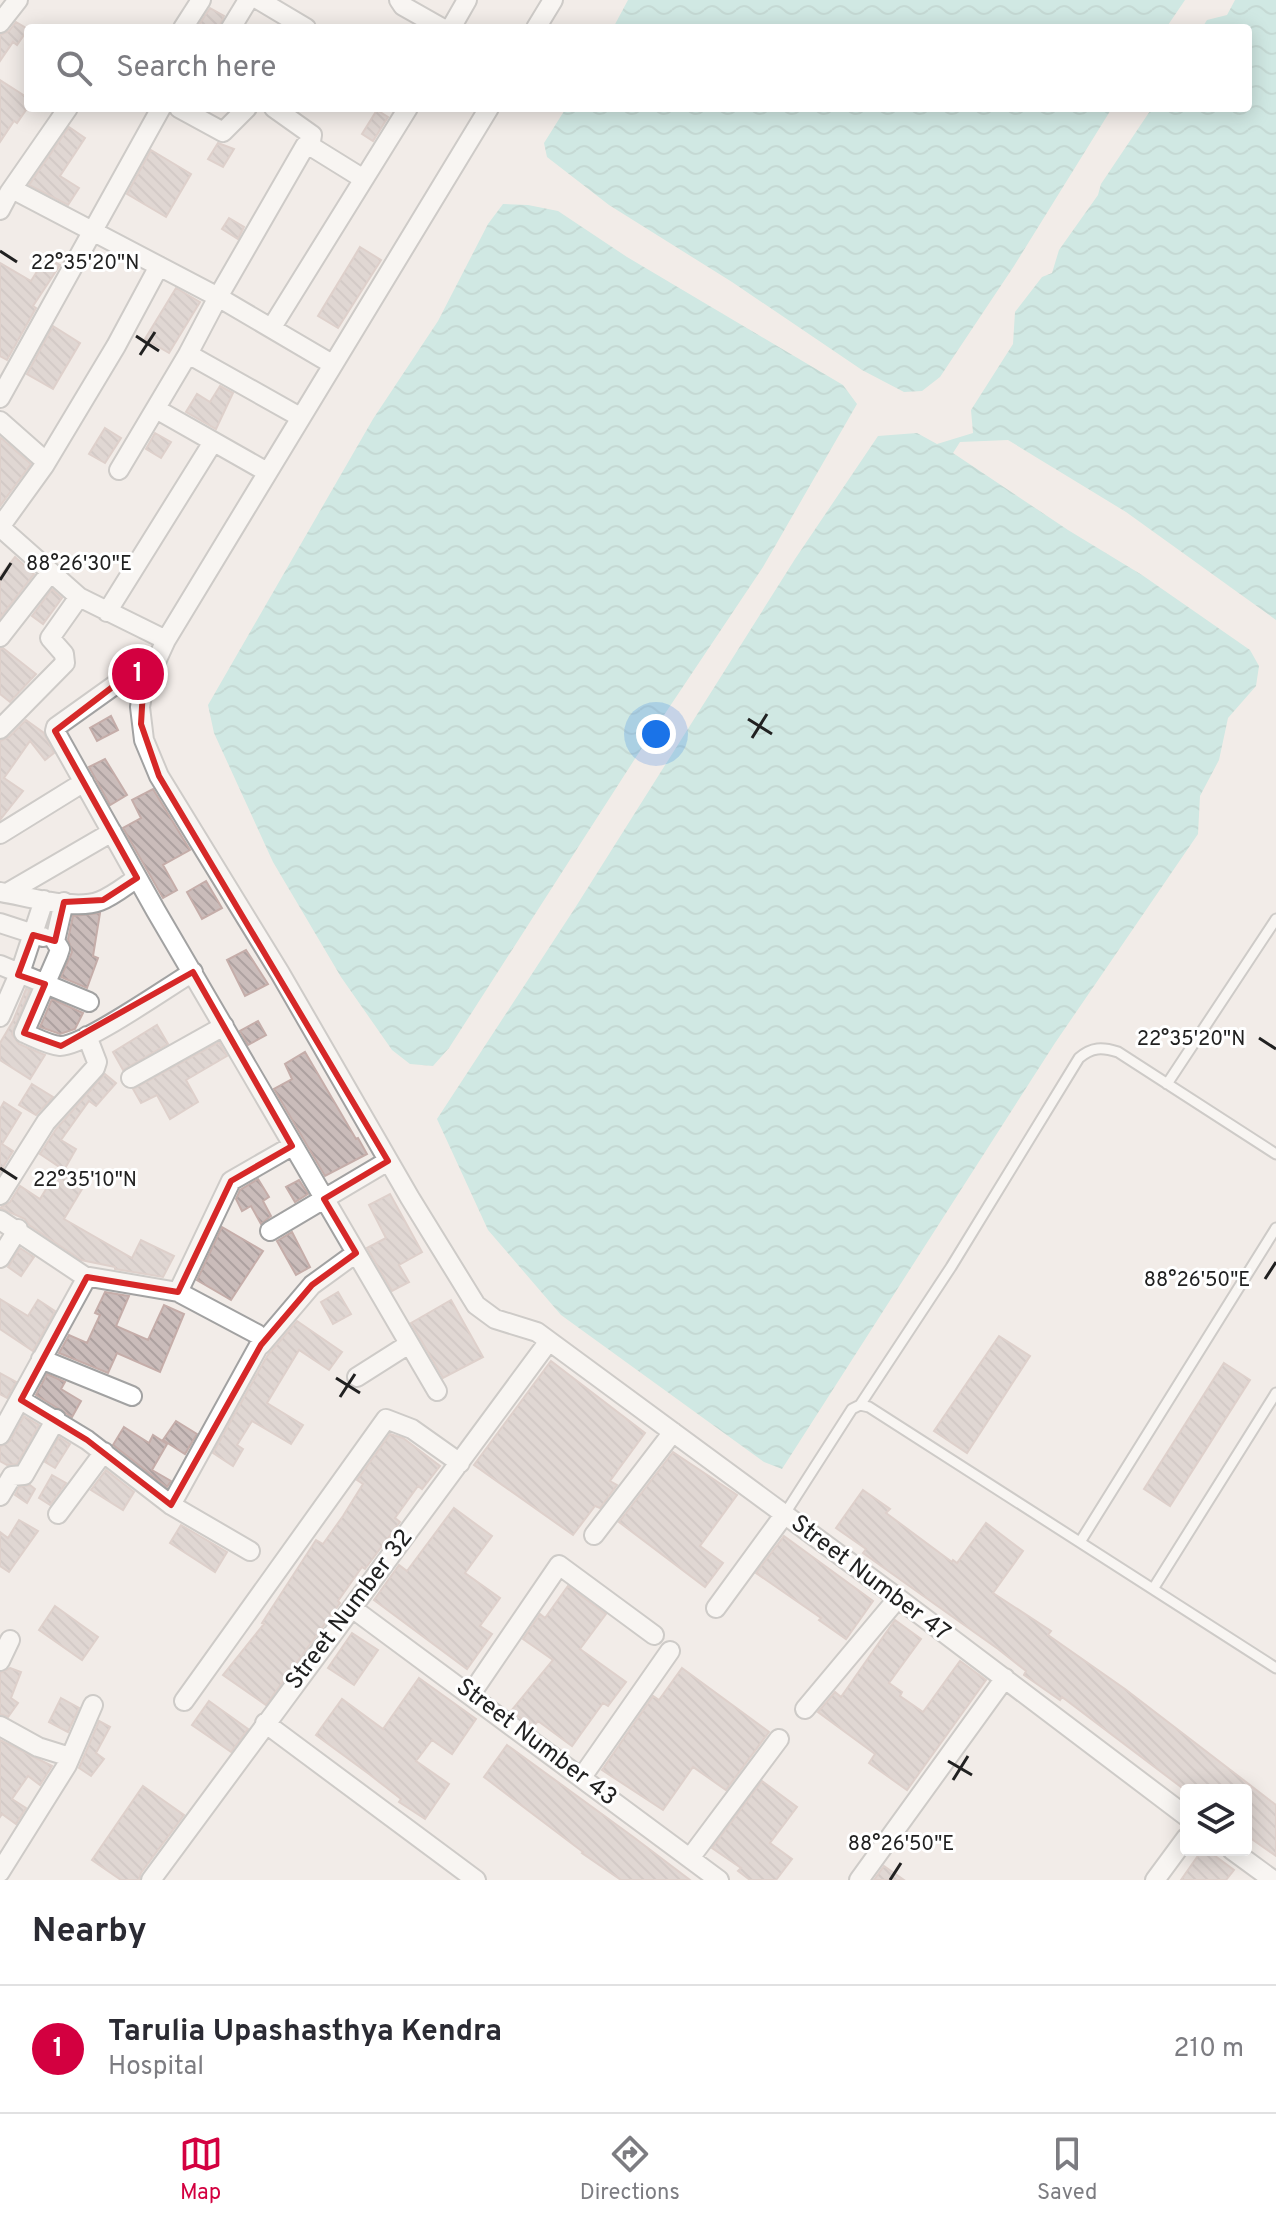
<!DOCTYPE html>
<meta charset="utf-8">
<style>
body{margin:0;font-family:Overpass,sans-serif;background:#f2f2f3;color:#2b2b33}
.controls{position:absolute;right:24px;bottom:24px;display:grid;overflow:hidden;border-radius:8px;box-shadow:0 4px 20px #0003}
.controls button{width:72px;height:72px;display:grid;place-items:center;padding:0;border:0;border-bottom:2px solid #e1e1e2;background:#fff;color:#2b2b33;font:40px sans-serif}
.you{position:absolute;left:656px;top:734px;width:28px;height:28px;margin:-20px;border:6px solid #fff;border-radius:50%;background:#1a73e8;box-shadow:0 0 0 12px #1a73e833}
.badge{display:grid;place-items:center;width:52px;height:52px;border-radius:50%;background:#d30040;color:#fff;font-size:26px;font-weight:700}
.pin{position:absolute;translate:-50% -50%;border:4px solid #fff;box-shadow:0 2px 8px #0006}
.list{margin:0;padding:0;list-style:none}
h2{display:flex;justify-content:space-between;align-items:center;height:104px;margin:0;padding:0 32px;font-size:34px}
h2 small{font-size:26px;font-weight:400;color:#7c7c81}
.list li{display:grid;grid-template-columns:52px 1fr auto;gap:24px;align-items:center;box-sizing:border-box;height:128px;padding:0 32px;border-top:2px solid #e1e1e2}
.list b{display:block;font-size:30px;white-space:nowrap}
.list p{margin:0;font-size:26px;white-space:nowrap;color:#7c7c81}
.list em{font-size:26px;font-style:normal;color:#7c7c81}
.icon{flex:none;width:44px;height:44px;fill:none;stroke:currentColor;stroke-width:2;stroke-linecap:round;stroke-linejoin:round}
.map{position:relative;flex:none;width:1276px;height:1880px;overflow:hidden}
.search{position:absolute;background:#fff;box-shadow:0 4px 20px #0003;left:24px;right:24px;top:24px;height:88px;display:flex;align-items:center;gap:20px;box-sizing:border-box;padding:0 28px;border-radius:8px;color:#7c7c81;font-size:30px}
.sheet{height:232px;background:#fff}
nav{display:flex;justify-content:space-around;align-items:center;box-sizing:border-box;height:112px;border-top:2px solid #e1e1e2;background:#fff;font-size:22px;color:#7c7c81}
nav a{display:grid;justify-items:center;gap:4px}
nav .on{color:#d30040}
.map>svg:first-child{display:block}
.water{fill:url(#water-waves)}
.building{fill:url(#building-back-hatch);stroke:#c5ada9;stroke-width:2}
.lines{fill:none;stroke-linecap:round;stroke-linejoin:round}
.service-casing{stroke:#a2a2a2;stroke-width:13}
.minor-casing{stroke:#a2a2a2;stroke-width:22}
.service{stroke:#fff;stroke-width:9}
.minor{stroke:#fff;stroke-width:18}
.marked{fill:none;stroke:#d62828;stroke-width:6;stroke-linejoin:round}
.ticks{fill:none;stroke:#212121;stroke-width:3}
.labels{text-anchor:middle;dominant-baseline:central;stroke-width:6;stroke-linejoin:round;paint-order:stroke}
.street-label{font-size:24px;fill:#212121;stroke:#fff}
.ticks-label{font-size:20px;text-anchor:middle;fill:#212121;stroke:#fff;stroke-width:6;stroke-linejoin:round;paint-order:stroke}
</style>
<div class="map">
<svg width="1276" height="1880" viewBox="0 0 1276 1880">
<defs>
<pattern id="water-waves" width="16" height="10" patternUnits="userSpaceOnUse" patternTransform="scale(2)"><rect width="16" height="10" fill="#a6e2dd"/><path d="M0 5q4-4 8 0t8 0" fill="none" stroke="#8fc2bd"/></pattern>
<pattern id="building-back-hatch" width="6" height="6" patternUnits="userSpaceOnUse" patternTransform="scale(2)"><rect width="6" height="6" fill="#cabcba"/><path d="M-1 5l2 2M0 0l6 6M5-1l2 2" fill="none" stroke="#ada1a0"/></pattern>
</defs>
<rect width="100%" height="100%" fill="#f2ece8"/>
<path class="water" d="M628,0h557l-19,28h-553z
M1235,0h41v620l-150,-108 -118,-72 -48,2 -7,11 115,77 74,45 108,75 9,16 -3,20 -28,32 -9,42 -19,36 -2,38 -143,209 -273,426 -18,-7 -203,-147 -73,-85 -51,-111 138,-211 220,-349 83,-123 39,-3 20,11 36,-11 -2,-23 42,-66 2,-32 27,-35 10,-4 7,-23 39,-55 3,-11 51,-76h96v-80h-46l5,-8 20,-5z
M566,108h546l-98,158 -74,111 -18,14 -18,1 -42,-22 -130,-88 -123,-77 -62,-48 -3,-14z
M503,204l25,1 30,6 69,46 216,128 14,19 -94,163 -125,187 -189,294 -16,18 -23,-2 -18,-14 -51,-73 -68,-115 -59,-129 -6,-28 165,-286 65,-98 50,-97z"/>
<path class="building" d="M210,8l14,8 -5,12h-22z
M16,22l12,7 -11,16 -4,-3 -13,19v-26l9,-4z
M0,80l28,18v9l-11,16 -3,-2 -14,21z
M377,110l11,7 -15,24 -11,-7z
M69,127l16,11 -25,38 19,12 -11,17 -39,-20z
M218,143l16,6 -11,18 -15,-8z
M151,150l40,24 -25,43 -39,-23z
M229,218l15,9 -6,12 -16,-10z
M360,247l21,13 -43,68 -20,-12z
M46,257l14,8 -27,41 3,2 -29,52 -7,-4v-93l31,18z
M176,288l24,14 -31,51 -24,-14z
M53,326l27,17 -27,46 -26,-15z
M220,386l13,7 -17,36 -30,-17 11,-18 13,8z
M105,428l16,10 -16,25 -16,-9z
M155,433l16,9 -10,16 -15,-9z
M0,437l31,27 -31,42z
M15,557l19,17 -34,44v-42z
M52,589l10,9 -19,26 -11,-8z
M3,648l33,26 -26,28 -10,-8v-45z
M111,716l7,14 -21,11 -7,-13z
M26,720l18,13 10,20 -9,7 -15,-19 -26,37 19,13 -23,29v-79l9,-4z
M105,759l22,36 -17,10 -21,-38z
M153,789l37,61 -27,15 14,25 -14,8 -40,-70 18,-10 -9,-18z
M206,881l16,27 -20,11 -15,-27z
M100,913l-7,43 5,2 -11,30 -26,-11 11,-25 -4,-13 5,-23z
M246,950l22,34 -23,12 -18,-36z
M26,989l4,1 -18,44 7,10 26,11 -15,24 -30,-19v-17l13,-22z
M52,999l31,14 -8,16 -15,5 -20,-7z
M258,1021l8,14 -18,10 -8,-14z
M157,1025l11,19 -45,26 -10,-18z
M219,1042l8,14 -41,24 12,22 -28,17 -13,-24 -16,8 -8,-14z
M305,1052l51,87 2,-1 9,16 -42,22 -51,-87 18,-10 -7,-15z
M105,1074l11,9 -20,23 -7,-5 -28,39 15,9 -12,21 -24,-16 16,-25z
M32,1084l21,13 -17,18 -17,-10z
M4,1102l17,11 -19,31 11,7 -13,21v-63z
M59,1168l26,16 -21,35 68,39 9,-18 33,16 -11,21 -48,-8v-2l-34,-7 -52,-35 -4,-6 -25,-11 10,-6 10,-16 20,13z
M258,1179l11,18 -6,4 8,15 -10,8 -10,-18 -9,5 -6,-12 4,-9z
M299,1180l9,14 -13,8 -9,-15z
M390,1194l32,58 -23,13 10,17 -17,9 -25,-43 19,-10 -17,-33z
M222,1227l41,24 -32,49 -34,-20z
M292,1232l18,35 -14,8 -19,-34z
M20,1248l14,9 -13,19 -13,-9z
M105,1292l24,4 -13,30 32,14 16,-35 20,9 -24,58 -43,-19 -9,20 -49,-20 10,-18 18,8 13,-28 -5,-2z
M338,1292l13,22 -18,10 -12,-22z
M0,1299l28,17 10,-16 17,11 -22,40 -33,-22z
M451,1300l32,57 -40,21 -32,-55z
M297,1321l45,31 -13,18 -30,-20 -32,53 36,22 -12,19 -39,-23 -15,24 6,4 -10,17 -20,-13 54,-97z
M999,1336l31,20 -63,97 -33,-22z
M551,1361l94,72 -35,48 7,4 -17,23 -5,-2 -22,29 -99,-70z
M1224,1363l26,17 -80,126 -26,-17z
M0,1373l16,9 -9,16 -7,-4z
M47,1374l18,8 -4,7 20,12 -9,16 -36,-22z
M24,1416l15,9 -22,39 -10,1 -7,-4v-14l10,-6z
M176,1421l21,13 -12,20 -22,-14z
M124,1427l25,16 4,-8 14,9 -15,26 19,11 -4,6 -54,-42z
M390,1434l13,4 37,28 -18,23 -4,-3 -23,32 5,4 -35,47 -3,-2 -24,34 2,2 -74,102 -43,-30 41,-51 -2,-1 54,-83 7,4 20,-28 20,-32 -6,-4z
M59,1437l11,7 -15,24 -10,-6z
M673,1452l64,43 -37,51 23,17 -18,24 -86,-65z
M106,1470l28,22 -11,18 -32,-20z
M52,1475l14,8 -16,22 -11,-7z
M30,1485l5,4 -8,14 -12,-8 4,-8z
M863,1490l27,19 -4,4 66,49 1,-2 4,3 29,-40 37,28 -30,42 58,38 -3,4 77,54 151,116v51l-30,-21v-45h-61l-123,-93 -2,3 -36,-25 2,-4 -28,-22 -135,-96 3,-4 -30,-21z
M454,1508l38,28 -27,37 35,25 -20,28 12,8 -25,35 -93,-69 25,-35 8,6z
M19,1520l19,11 -29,41 -9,-6v-34l8,6z
M181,1525l46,27 -12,20 -45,-29z
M784,1536l89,65 -27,38 -27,-19 2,-2 -65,-45z
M568,1586l38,28 -26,35 46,33 -18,24 -5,-3 -31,43 -34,-25 -5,6 -22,-16 42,-51 -30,-21 17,-25 5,4z
M55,1606l43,31 -16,23 -43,-30z
M895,1620l26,19 -32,44 13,9 -2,4 23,16 37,-51 26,19 -79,110 -38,-27 6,-9 -57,-42 17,-20 6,5z
M352,1633l26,17 -24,35 -26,-17z
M10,1668l11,4 -10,26 7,5 -10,14 -8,-3v-41z
M682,1668l87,64 -43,58 -33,-23 -30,43 -61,-40 51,-74 6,4z
M419,1678l57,41 -24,35 -20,-14 -16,21 33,23 -24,35 -26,-17 2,-3 -32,-25 -53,-39 26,-36 41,30z
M61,1698l18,10 -11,24 -19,-10z
M209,1701l39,28 -17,23 -39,-27z
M99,1721l11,6 -14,26 8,6 -13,17 -12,-8z
M0,1740l52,26 -12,19 -12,-9 -16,23 14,9 -10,16 -14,-10 -2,3z
M507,1745l125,91 58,44h-69l-39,-27 1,-1 -99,-75z
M762,1781l35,26 -27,36 22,16 -16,21h-26l-12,-9 3,-3 -29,-20z
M143,1786l41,29 -43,58 -2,7h-18l-29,-20z
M1202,1850h5l27,20 -8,10h-45z
M884,1866l20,14h-30z"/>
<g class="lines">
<g class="service-casing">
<path id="service" d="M1167,1084l109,-165
M860,1405l91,-138 128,-209c13,-11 23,-11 39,-6l158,102
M784,1515l68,-106 8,-4 9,2 407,261
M1080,1542l196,-314
M1153,1589l123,-196"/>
</g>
<g class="minor-casing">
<path id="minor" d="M259,0l47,28
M399,0l4,6 39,22
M0,23l18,-23
M183,28l18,-28
M231,28l17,-28
M451,28l16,-28
M536,28l17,-28
M179,108l44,24 24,-24
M274,108l38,27 -2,12
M489,108l-323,532 -23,50 -3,17 4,33 15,36 121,197 130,225 66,107 19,14 42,13 361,266 288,218
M9,193l59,-85
M0,210l9,-17 7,-2 202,106 -30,57 -69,116
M272,327l136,-219
M188,354l112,63
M332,364l-114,-67 87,-151 7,1 50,31
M0,398l161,-290
M156,409l111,63
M0,421l43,38 1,7 -44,61
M44,466l72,-120 43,-80
M0,527l79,70 87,43
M107,612l106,-170
M0,637l50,-64
M143,690l-14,-8h-10l-63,45 -1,4 101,180 281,480
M0,729l65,-66 -1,-9 -14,-16 29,-41
M0,834l84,-52
M0,892c26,4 75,19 100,9 13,-5 25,-15 37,-23
M7,893l105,-61
M64,902l-9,39 5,8 -2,6 -34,78c10,4 24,12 36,13 23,1 109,-60 133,-74
M0,923l43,14
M0,965l89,37
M0,1017l22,-50 22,-67
M131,1078l93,-52
M0,1195l46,-73 49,-54 2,-6 -10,-26
M0,1220l84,56 94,16 53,-111 61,-35
M270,1231l118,-70
M0,1258l18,-29
M261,1345l51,-60 44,-32
M41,1359l91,37
M357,1377l52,-33
M21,1400l66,40 84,65 79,46
M0,1435l87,-158
M0,1496l12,-20 12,-1 32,-56
M171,1505l91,-165 -5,-6 -79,-42
M58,1514l46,-62
M594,1535l79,-103
M352,1608l367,272
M716,1608l68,-93
M0,1661l10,-21
M471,1694l88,-129 95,70
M184,1701l202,-282 26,10 48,34
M805,1709l93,-111
M265,1723l211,157
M0,1726l38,21 32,10
M582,1777l88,-126
M1232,1850l41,30
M690,1858l89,-119
M0,1872l67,-107 26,-60
M151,1880l398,-539
M859,1880l146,-202
M1155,1880l31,-42"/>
</g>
<use href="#service" class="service"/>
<use href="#minor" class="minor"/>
</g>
<path d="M0 0H1276V1880H0ZM119,682h10l14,8 -2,34 18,52 229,385 -64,38 32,54 -44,32 -51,60 -90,160 -84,-65 -66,-40 66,-123 91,15 53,-111 61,-35 -99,-174 -132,74 -37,-13 21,-49 -27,-9 15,-40 22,6 9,-39 39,-2 34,-22 -82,-147z" fill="#f2ece8" fill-opacity=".55" fill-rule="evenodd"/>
<path class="marked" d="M119,682h10l14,8 -2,34 18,52 229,385 -64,38 32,54 -44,32 -51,60 -90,160 -84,-65 -66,-40 66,-123 91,15 53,-111 61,-35 -99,-174 -132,74 -37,-13 21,-49 -27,-9 15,-40 22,6 9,-39 39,-2 34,-22 -82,-147z"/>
<path class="ticks" d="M0,251l17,11M136,336l23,15M140,355l15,-23M0,580l11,-17M748,719l24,15M752,738l15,-24M1259,1038l17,11M0,1168l17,11M1265,1279l11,-17M336,1378l24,15M340,1397l15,-23M948,1761l24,14M953,1780l15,-24M890,1880l11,-17"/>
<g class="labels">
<g class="street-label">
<text transform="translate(870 1579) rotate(37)">Street Number 47</text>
<text transform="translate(350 1610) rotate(-53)">Street Number 32</text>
<text transform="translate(536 1743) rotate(37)">Street Number 43</text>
</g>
</g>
<g class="ticks-label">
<text x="85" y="269">22°35'20"N</text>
<text x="79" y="570">88°26'30"E</text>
<text x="1191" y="1045">22°35'20"N</text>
<text x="85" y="1186">22°35'10"N</text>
<text x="1197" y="1286">88°26'50"E</text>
<text x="901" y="1850">88°26'50"E</text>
</g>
</svg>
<div class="controls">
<button><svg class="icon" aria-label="layers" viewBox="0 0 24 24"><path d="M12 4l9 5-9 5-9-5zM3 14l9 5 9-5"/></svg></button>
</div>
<div class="you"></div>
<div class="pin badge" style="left:138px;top:674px">1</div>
<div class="search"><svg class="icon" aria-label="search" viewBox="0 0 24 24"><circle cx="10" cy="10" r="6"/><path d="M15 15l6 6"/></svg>Search here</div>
</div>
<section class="sheet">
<h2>Nearby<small></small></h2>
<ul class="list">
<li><span class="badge">1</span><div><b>Tarulia Upashasthya Kendra</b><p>Hospital</p></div><em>210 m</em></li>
</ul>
</section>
<nav>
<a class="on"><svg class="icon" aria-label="map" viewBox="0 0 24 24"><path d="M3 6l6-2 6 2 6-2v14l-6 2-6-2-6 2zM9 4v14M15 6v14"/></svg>Map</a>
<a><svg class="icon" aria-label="directions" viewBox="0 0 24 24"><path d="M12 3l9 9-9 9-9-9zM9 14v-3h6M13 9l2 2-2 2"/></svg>Directions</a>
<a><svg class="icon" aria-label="saved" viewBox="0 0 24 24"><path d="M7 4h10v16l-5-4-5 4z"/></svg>Saved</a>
</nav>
